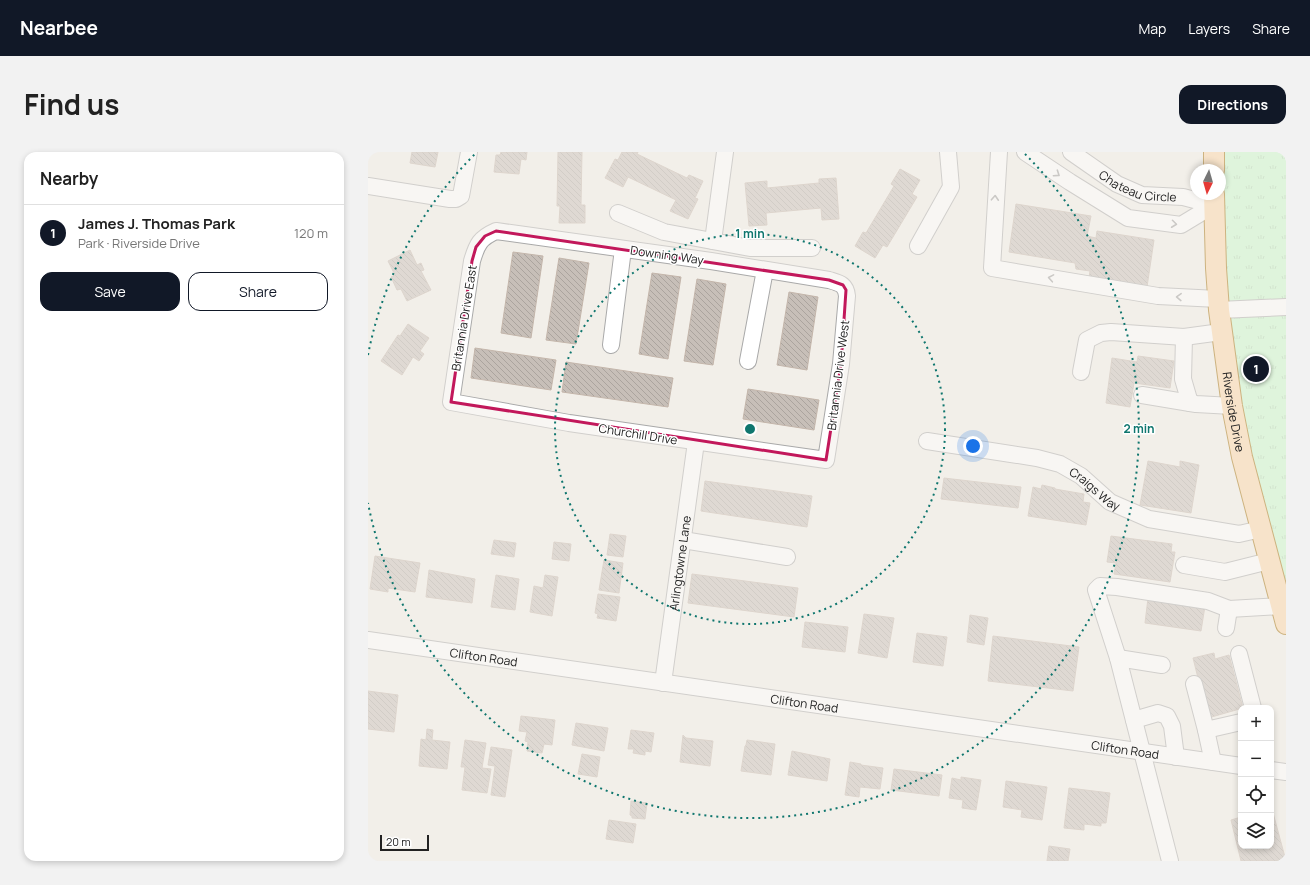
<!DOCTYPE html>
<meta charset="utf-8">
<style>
body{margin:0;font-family:Manrope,sans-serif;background:#f2f2f2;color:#222}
.controls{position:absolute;right:12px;bottom:12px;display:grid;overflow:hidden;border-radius:8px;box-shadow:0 2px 6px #0003}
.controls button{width:36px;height:36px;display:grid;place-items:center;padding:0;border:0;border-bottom:1px solid #e0e0e0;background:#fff;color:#222;font:20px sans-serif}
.compass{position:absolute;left:822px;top:12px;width:36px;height:36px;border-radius:50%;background:#fff;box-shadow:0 2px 6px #0003;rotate:185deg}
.scale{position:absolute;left:12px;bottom:10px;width:49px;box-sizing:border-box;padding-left:4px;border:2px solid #222;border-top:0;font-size:11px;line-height:14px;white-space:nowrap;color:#222;-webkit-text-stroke:3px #fff;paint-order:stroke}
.you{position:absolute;left:605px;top:294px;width:14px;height:14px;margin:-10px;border:3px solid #fff;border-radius:50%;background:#1a73e8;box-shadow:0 0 0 6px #1a73e833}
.badge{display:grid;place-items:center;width:26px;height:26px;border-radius:50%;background:#111827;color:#fff;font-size:13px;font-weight:700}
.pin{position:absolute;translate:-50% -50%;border:2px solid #fff;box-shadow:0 1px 4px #0006}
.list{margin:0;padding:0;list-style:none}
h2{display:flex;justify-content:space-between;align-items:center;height:52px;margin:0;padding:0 16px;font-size:17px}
h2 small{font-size:13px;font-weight:400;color:#767676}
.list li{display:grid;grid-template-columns:26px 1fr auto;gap:12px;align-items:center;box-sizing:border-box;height:56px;padding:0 16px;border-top:1px solid #e0e0e0}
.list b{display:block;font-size:15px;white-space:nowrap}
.list p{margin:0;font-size:13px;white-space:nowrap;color:#767676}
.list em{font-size:13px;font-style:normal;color:#767676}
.actions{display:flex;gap:8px;padding:12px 16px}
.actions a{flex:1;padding:9px 0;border:1px solid #111827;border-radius:12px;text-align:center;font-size:14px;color:#111827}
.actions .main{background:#111827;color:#fff}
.icon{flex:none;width:22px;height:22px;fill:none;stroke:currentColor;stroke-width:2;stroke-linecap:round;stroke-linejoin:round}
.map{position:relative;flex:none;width:918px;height:709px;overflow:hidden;border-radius:12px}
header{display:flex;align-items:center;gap:24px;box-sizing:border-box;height:56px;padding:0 20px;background:#111827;color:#fff}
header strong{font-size:19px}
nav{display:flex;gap:22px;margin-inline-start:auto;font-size:14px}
.intro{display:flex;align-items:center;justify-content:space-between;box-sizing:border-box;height:96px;padding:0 24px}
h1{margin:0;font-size:28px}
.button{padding:10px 18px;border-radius:12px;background:#111827;color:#fff;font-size:14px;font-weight:700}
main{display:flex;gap:24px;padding:0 24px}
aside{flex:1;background:#fff;border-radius:12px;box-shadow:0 2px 6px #0003}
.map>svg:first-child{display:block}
.park{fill:url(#park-tufts)}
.building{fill:url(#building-back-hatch);stroke:#c4b6ab}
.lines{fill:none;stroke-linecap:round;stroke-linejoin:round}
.minor-casing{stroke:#a9a9a9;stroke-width:18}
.major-casing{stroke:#a06b00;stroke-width:22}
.minor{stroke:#fff;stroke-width:16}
.major{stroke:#fcd6a4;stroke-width:20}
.oneway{stroke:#9c9c9c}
.marked{fill:none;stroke:#c2185b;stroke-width:3;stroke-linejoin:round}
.ring{fill:none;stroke:#0f766e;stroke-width:2;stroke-dasharray:2 4}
.labels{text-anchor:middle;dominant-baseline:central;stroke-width:3;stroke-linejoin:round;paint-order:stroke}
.street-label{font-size:12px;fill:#222;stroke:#fff}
.centre{fill:#0f766e;stroke:#fff;stroke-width:2}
.ring-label{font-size:12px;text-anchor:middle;font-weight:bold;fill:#0f766e;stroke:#fff;stroke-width:3;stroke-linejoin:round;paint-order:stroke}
</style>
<header>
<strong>Nearbee</strong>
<nav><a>Map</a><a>Layers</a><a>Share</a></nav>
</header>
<div class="intro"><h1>Find us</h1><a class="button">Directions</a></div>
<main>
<aside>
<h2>Nearby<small></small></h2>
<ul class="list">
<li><span class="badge">1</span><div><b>James J. Thomas Park</b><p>Park · Riverside Drive</p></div><em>120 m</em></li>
</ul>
<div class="actions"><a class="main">Save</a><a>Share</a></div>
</aside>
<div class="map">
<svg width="918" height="709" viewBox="0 0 918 709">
<defs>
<pattern id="park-tufts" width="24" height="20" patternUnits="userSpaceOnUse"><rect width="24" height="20" fill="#c8facc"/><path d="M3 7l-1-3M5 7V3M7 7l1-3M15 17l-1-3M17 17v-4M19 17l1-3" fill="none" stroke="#acd6af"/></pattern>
<pattern id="building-back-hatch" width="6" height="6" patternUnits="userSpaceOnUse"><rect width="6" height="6" fill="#c7bfb8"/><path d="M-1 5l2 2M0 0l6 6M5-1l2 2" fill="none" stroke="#aba49e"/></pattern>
</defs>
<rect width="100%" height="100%" fill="#f2efe9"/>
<path class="park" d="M847,0h71v472l-54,-218 -12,-212v-24z"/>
<path class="building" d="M44,0h26l-3,15 -25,-4z
M133,0h26l-1,8 -5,-1 -2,15 -25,-2 2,-17h4z
M190,0h24l-1,53h4v18h-26l1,-17h-3z
M254,0h16l-1,2 50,24 2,-3 14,6 -8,17 3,1 -10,20 -18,-8 6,-11 -48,-23 -5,10 -18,-9 10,-19 3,1z
M532,17l20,11 -8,14 5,3 -30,50 -4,-2 -8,13 -20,-12 8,-14 3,1 28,-47 -3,-2z
M468,26l3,41 -17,1 -1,-12 -55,5 1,12 -18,1 -4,-43 22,-2v7l52,-5v-4z
M648,52l75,12 -4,20 9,2 1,-7 57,9 -7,47 -58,-9 1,-7 -14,-2 -1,-6 -66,-11z
M42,98l7,15 4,-2 3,7 -3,1 10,19 -24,11 -6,-12 -4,1 -6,-13 4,-2 -7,-14z
M145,100l30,4 -12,82 -30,-5z
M191,106l30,5 -13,81 -30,-4z
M284,121l29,4 -13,82 -29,-5z
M329,127l29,5 -13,81 -29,-4z
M421,140l29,5 -11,73 -30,-5z
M40,172l21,14 -9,13 4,3 -5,7 -6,-4 -11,18 -21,-14 17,-26 2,1z
M107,196l81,12 -5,30 -80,-12z
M770,204l36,5 -4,27 -36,-5 -4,24 -24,-4 6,-45 25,4z
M198,210l107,16 -5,29 -106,-15z
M380,237l71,11 -5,30 -71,-11z
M780,309l32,6v-6l19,4 -8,48 -51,-8z
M576,326l77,9 -3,21 -77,-9z
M337,329l107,15 -5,31 -106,-16z
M674,333l13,3v1l29,5 -1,8 7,1 -4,22 -58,-9 5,-29 8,2z
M242,382l16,2 -3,21 -16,-2z
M743,384l61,8 -1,8h4l-5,30 -56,-8 2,-11 -9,-1z
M126,388l22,3 -2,14 -23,-3z
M186,390l17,2 -2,17 -17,-2z
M7,404l45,7 -5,29 -27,-4v4l-18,-3z
M236,408l19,3 -4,30 -20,-3z
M61,418l46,9 -3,24 -46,-6z
M324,422l106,14 -4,29 -106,-14z
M128,423l23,4 -4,31 -24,-3z
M177,423l13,2 -6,39 -22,-4 4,-26 9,2z
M230,442l22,3 -4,24 -19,-3 1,-4 -3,-1z
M780,446l57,8 -4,25 -56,-8z
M496,462l30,4 -7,40 -29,-5z
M602,463l18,3 -4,27 -17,-3z
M437,470l43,5 -3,25 -43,-5z
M549,481l30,4 -4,29 -30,-4z
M625,484l86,11 -6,44 -85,-10z
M846,501l1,6 14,-4 14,53 -35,10 -15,-60z
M0,539l30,4 -4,37 -26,-3z
M153,564l34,4 -3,25 -8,-1 -2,9 -15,-2 1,-9 -3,-1 2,-9 -8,-1z
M208,571l32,5 -4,23 -32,-6z
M59,577l6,1 -1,10 18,2 -3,27 -28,-3 2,-27 5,1z
M263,578l23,3 -3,19 -6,-1v4l-12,-2 1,-4h-6z
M315,583l3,3 27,3 -3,25 -30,-4z
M97,588l21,3 -4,25 9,1 -4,24 -25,-3 3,-23h-4z
M379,588l28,4 -4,31 -30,-4 4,-25 1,-1z
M123,595l21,3 -7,47 -14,-2 4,-29 -7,-1z
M424,599l38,8 -3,22 -39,-6z
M214,602l18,3 -3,20 -19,-3z
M482,610l11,2v1l22,3 -3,21 -20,-2 -1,10 -14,-2z
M526,617l48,6 -3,21 -48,-6z
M593,625l20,3 -5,30 -14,-2 1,-8 -14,-2 3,-20 9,2z
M638,629l41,6 -5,33 -21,-3 1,-7 -19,-3z
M701,636l41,5 -4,30h-5v3l-17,-2v6l-20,-2z
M263,649l16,2 -2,16 -13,-1v-2l-2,-1z
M904,657l14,52h-45l-10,-41 10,-3v29h30v-36z
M241,668l27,4 -3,19 -27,-4z
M681,694l21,3 -2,12h-21z"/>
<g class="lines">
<g class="minor-casing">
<g id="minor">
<path d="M631,0l-7,116 166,28 60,3"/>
<path d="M657,0l45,30 58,36 53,7 33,-20"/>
<path id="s1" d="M703,0l46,32 25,11 41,2 31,8"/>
<path d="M0,34l82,13h6l5,-3 8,-44"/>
<path d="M250,61l46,19 86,16h62"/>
<path d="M128,79l215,30 118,19c10,3 17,4 18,16l-6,68 -15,96 -257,-37 -118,-21 21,-141c5,-17 8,-23 24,-30z"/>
<path d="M345,89l12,-89"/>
<path d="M550,94l33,-59 -3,-35"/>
<path d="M851,158l67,-3"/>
<path d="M816,185l-1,42 7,24"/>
<path d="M243,193l12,-96"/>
<path d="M380,209l17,-91"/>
<path d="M713,220l6,-32 14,-7 10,-1 73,5 37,-5"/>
<path d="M774,243l54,9 36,2"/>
<path id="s2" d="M559,289l110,17 23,6 21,12 29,26 39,17 90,15 22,-5"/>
<path d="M315,388l104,17"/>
<path d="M816,413l41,7 44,-11"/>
<path d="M858,476l3,-19"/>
<path id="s3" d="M0,488l873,126"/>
<path d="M871,502l14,54"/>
<path d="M750,506l44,7"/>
<path id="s4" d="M295,531l33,-241"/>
<path d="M826,532l12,46 7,32"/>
<path d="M766,568l24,-7 9,3 5,10 4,31"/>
<path d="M838,578l35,-8"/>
<path d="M903,618l15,2"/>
<path d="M802,709l-52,-203 -22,-68 4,-4 17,1 91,14 21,8 52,-3"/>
</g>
</g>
<g class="major-casing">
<g id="major">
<path d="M846,0v18"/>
<path id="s5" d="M846,42l2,74 3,42 13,96 10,51 44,167"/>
</g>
</g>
<use href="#minor" class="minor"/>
<use href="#major" class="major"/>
</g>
<defs><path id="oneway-chevron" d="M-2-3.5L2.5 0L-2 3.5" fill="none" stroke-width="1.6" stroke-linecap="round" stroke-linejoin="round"/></defs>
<g class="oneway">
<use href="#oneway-chevron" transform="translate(689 22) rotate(34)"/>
<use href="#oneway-chevron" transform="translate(627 46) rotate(-87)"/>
<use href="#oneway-chevron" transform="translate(806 72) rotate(7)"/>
<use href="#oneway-chevron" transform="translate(683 126) rotate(-170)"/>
<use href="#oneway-chevron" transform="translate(811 145) rotate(-178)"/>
</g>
<path d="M0 0H918V709H0ZM128,79l333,49 14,5 3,5 -5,74 -15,96 -375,-58 21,-141 4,-14 9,-11z" fill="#f2efe9" fill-opacity=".55" fill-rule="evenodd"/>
<path class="marked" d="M128,79l333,49 14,5 3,5 -5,74 -15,96 -375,-58 21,-141 4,-14 9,-11z"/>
<g class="ring">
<circle cx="382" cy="277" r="195"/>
<path d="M0 203A389 389 0 0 1 107 2M657 2A389 389 0 1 1 0 351"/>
</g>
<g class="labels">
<g class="street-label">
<text stroke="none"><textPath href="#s1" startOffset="77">Chateau Circle</textPath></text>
<text transform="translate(299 103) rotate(8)">Downing Way</text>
<text transform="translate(96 166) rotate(-81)">Britannia Drive East</text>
<text transform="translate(470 223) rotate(-83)">Britannia Drive West</text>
<text stroke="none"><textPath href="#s5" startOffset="219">Riverside Drive</textPath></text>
<text transform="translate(270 282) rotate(9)">Churchill Drive</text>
<text stroke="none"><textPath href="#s2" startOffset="178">Craigs Way</textPath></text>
<text stroke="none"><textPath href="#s4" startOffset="121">Arlingtowne Lane</textPath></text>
<text stroke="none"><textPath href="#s3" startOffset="117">Clifton Road</textPath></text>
<text stroke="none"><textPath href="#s3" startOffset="441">Clifton Road</textPath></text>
<text stroke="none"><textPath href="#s3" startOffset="765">Clifton Road</textPath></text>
</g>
</g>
<circle cx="382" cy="277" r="6" class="centre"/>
<g class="ring-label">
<text x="382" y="86">1 min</text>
<text x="771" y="281">2 min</text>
</g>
</svg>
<div class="controls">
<button>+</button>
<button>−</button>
<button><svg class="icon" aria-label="locate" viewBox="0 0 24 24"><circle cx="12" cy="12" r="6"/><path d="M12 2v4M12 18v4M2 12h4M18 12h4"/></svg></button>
<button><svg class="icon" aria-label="layers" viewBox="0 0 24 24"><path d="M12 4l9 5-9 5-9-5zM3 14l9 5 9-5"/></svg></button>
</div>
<svg class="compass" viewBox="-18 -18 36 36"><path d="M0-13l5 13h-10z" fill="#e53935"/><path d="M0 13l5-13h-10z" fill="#767676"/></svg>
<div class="scale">20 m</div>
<div class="you"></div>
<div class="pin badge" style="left:888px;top:217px">1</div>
</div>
</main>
